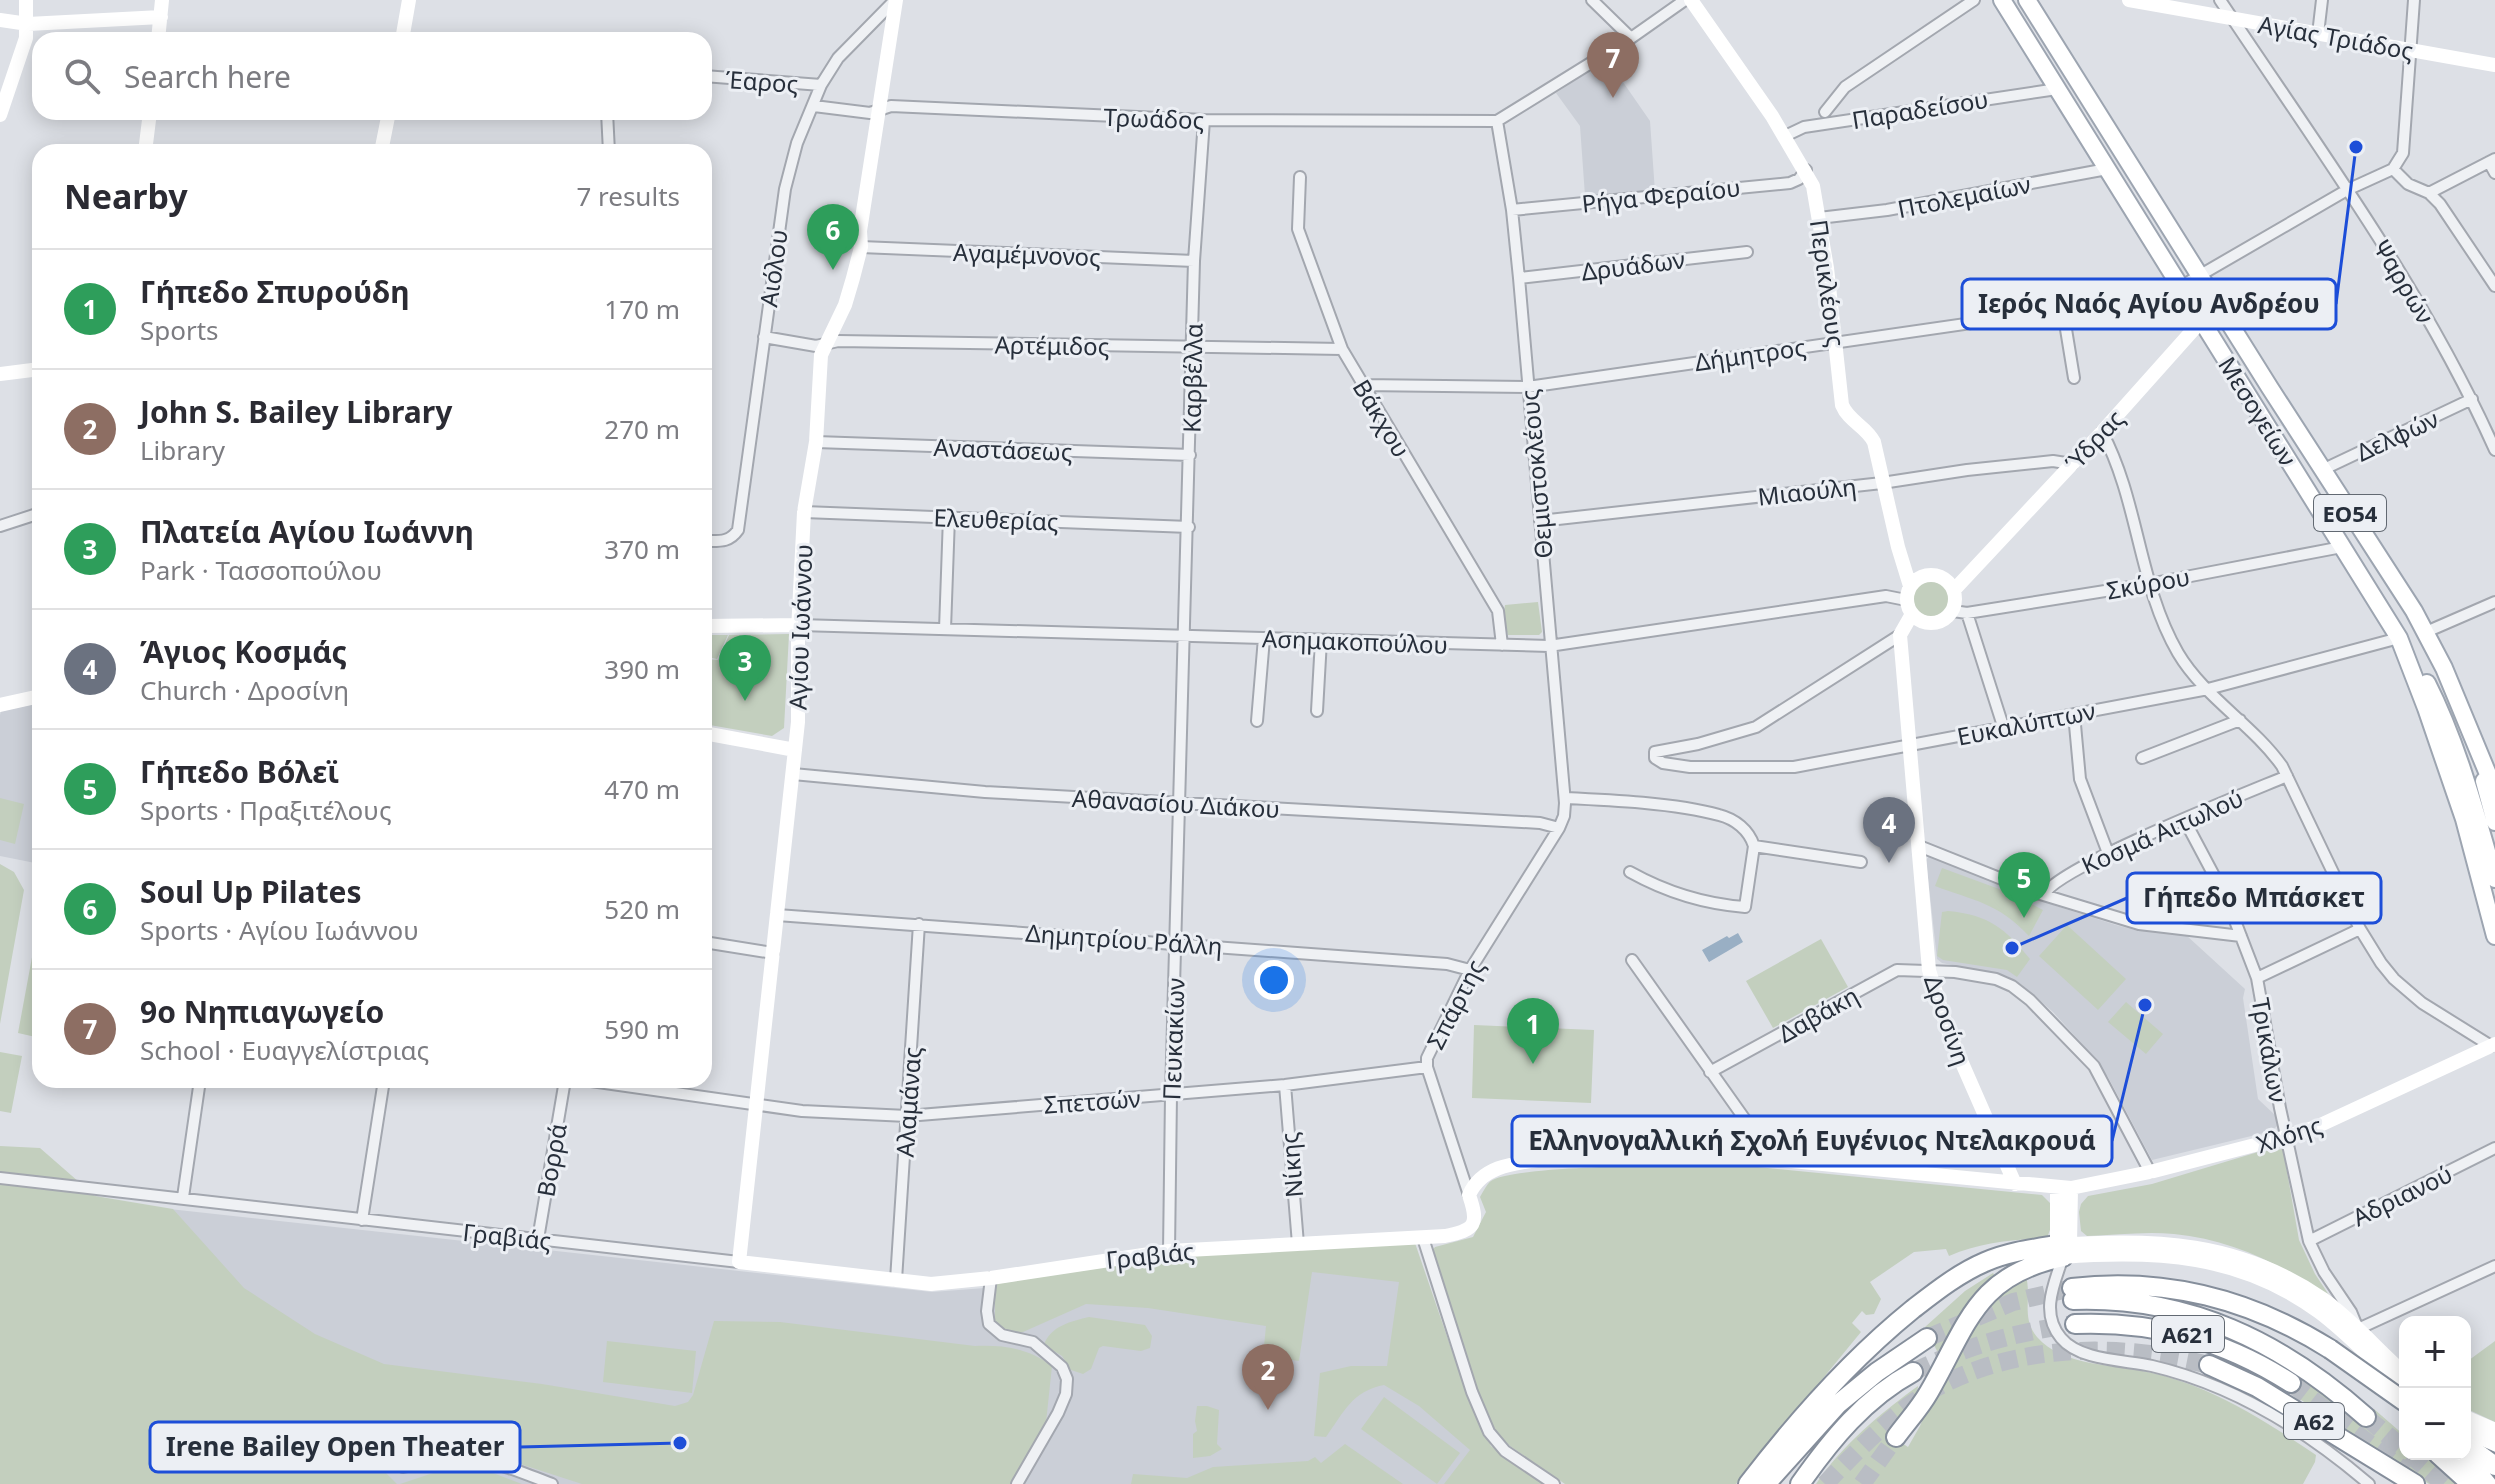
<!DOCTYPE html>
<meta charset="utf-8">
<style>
body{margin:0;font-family:"Noto Sans",sans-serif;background:#f2f2f3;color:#2b2b33}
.controls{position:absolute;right:24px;bottom:24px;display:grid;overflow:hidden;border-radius:16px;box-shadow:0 4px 20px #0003}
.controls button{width:72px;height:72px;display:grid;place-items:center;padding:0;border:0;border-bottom:2px solid #e1e1e2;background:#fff;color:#2b2b33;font:40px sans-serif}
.you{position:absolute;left:1274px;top:980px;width:28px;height:28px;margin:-20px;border:6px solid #fff;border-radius:50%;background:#1a73e8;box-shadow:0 0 0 12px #1a73e833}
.badge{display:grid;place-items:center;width:52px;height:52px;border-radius:50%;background:#c5475d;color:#fff;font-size:26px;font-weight:700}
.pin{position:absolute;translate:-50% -66px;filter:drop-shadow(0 2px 4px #0008)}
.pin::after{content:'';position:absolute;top:42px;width:28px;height:24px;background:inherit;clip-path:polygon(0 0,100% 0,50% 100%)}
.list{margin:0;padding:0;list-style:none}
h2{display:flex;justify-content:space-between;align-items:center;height:104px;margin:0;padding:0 32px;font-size:34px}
h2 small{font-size:26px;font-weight:400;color:#7c7c81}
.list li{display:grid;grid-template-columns:52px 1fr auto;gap:24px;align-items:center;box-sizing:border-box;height:120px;padding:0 32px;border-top:2px solid #e1e1e2}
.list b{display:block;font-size:30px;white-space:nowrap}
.list p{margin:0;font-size:26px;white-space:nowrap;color:#7c7c81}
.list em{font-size:26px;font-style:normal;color:#7c7c81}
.icon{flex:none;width:44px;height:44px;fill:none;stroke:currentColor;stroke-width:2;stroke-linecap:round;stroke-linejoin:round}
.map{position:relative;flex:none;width:2495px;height:1484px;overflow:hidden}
.search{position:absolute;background:#fff;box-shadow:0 4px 20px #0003;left:32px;top:32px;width:680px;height:88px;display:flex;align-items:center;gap:20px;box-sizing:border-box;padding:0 28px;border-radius:24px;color:#7c7c81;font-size:30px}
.panel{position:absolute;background:#fff;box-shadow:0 4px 20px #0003;left:32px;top:144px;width:680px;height:944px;border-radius:24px}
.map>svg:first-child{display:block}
.built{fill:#cbcfd7}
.green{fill:#c3cfbe}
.water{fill:#99afc4}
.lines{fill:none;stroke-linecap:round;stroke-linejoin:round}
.highway-tunnel{stroke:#b9bdc4;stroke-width:18;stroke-dasharray:18 9;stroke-linecap:butt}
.street-casing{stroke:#a3a7af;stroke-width:14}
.primary-casing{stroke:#9da5b1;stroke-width:20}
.highway-casing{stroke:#858e9b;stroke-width:22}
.street{stroke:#eff1f4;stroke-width:10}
.secondary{stroke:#fff;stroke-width:14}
.primary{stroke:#fff;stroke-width:16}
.highway{stroke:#fff;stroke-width:18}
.highway-bridge-casing{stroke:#858e9b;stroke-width:22;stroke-linecap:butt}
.highway-bridge{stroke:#fff;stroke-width:18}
.labels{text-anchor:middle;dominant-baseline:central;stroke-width:6;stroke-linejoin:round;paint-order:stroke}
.shield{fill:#eceff4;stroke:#626972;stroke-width:2}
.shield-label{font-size:22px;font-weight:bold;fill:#272f3b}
.street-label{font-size:24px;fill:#272f3b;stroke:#eceff4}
.leader{fill:none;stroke:#1d4ed8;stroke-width:3}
.callout-dot{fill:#1d4ed8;stroke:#eceff4;stroke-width:3}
.callout{fill:#eceff4;stroke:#1d4ed8;stroke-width:3}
.callout-label{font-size:26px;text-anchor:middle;font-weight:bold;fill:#272f3b}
</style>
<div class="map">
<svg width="2495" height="1484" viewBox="0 0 2495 1484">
<rect width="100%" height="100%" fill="#dde0e6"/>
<path class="built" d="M1607,59l43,62 5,71 -70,4 -5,-70 -24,-33z
M40,703v161l-40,-8v-141l1,-4z
M1931,854l125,52 60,19 19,5 51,5 59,54 -2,9 15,101 17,16 3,4 -1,7 -5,5 -120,29 -44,-83 -24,-31 -31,-34 -31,-27 -15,-9 -65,-13 -5,-4 -11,-99z
M95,1196l47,10 790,86 53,-4 66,-15 363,-29 36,105 31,80 -5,55h-1374z"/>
<path class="green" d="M1913 598a19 19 0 1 1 38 0a19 19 0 1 1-38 0Z
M1538,602l4,30 -3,3h-31l-5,-16 2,-14z
M789,634l-5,94 -12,8 -68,-12v-46h3l1,-19 10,1 11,-25z
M704,635h24l-11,24 -10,-2 -1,20z
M0,798l24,6 -9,40 -15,-4z
M0,864l14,8 10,18 -24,134z
M1942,868l68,25 33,17 -14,26c-32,-34 -55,-35 -94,-50z
M1948,911c41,4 57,17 82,48l-13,18 -10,-7 -64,-10 -6,-4 5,-44z
M40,914v124l-22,-5z
M2067,925l59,54 -28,31 -59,-54z
M1821,939l27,48 -75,41 -27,-47z
M2126,1002l37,32 -17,20 -38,-32z
M1474,1025l120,5 -3,73 -119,-5z
M0,1052l22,4 -11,57 -11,-2z
M0,1146l40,2 55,48 78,13 71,79 71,46 69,30 158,20 133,22 13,-4 5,-7 21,-74 66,1 195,24c30,-1 53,2 77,20l-7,66 -33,52h-430l-96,-31 -56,-11 -7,8 -33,3 -5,19 12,12h-397z
M2283,1149l16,91 16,34 18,27c-47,-35 -99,-61 -159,-67 -28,-3 -58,1 -87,2l-6,-5 -2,-19 2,-8 7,-8 64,-12 106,-32z
M1728,1164l314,31 8,8 1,24 -4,11c-35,2 -66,4 -98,18l-3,-7 -32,3 -44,30 11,17 -7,15 -8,1 -4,-4 -10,12 9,9 -125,152h-171l-55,-38 -16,-16 -17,-42 -45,-137 3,-4 38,-10 13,-25 -6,-15c3,-5 7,-13 11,-16 21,-16 200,-16 237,-17z
M1415,1243l36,105 40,98 52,38h-99l26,-34 -51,-44 -35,-21c-32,6 -40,27 -58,52l-12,-1 6,-63 31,-7h36l12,-84 -87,-10 -13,89 -36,-5 3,-30 -118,-18 -62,-4 -63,28 -14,1 -10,-4 -4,-8v-37l174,-27z
M1993,1273l2,3 -32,33 -24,46 -14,-28 40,-36z
M2025,1273c8,22 -5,44 12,64 26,30 78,27 115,36 18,4 36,10 52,17 40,17 76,41 112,65l-1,7 -12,22h-487c26,-39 65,-71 102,-98l-1,13 -23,39 14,9 12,-21 41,-106z
M1089,1317l56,8 7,11 -2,12 -9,3 -38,-5 -4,2 -8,21 -8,5 -12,-4 -9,-14 -18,-11c6,-19 28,-24 45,-28z
M607,1341l89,10 -4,42 -89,-11z
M2495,1341v81l-30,-14v-45z
M2297,1374l62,49 15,-14 31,27v18h20l34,30h-30l-131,-86 -11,-8z
M1384,1397l76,56 -23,31 -76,-55z
M1197,1406h10l12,4 -2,34 5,5 -12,7 -17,2v-24l4,-3 -2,-10z
M1345,1444l58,40h-272l2,-10 54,4 26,-11 95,-6 7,-4 6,6z
M475,1466l47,18h-122l39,-13z"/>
<path class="water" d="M1738,933l5,9 -34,20 -7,-12 25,-14 2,2z"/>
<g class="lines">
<path class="highway-tunnel" d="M1927,1338l86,-36 59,-14
M1913,1372c56,-27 100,-39 162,-48
M2291,1383l115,89
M2366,1417l39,33
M2410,1454l34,30
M1825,1484c34,-35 68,-72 111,-96 83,-45 184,-45 273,-23
M1862,1484l34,-47"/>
<g class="street-casing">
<path id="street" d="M1592,0l39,38
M2220,0c97,146 203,289 275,450
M2318,34l4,-34
M704,76l117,9
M814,106l56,7 21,-7 313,14 293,1
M607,112l2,40
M1825,112l20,-25 129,-87
M1497,121l134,-83 54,-38
M1785,136l19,-9 253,-38
M2489,162l6,11
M2393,169l15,15 21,9 11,11 55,82
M1300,177l-2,52 44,120 156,262 4,34
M2429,193l66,-34
M1512,210l278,-27 9,-4 7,-9
M1819,218l68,-8 220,-41
M861,247l333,14
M1519,278l228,-26
M2063,311l11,67
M764,337l52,9 22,-5 504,8
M1362,385l166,2 638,-92 181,-105 46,-21 10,-16 11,-153
M2102,432c37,69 36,152 76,221 26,44 74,71 104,113l78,163 21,34 13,16 28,24 69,43
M816,442l374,13
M2322,470l150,-71
M804,512l385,15
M1540,521l342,-38 85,-13 86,-9 19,3
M0,526l40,-13
M704,541c15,0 25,2 34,-11l47,-341 12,-46 24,-58 17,-27 57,-58
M1953,611l14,2 182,-29 193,-37
M1967,613l36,113
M799,625l750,21 337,-50 20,4
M945,629l4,-112
M2426,632l69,-30
M1900,635l-144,92 -58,17 -43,8v6l8,5 27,4h104l414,-78 191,-51
M1317,711l4,-71
M2074,714l6,65 28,74
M1257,721l7,-83
M2142,758l98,-38
M793,774l192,18 555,31 19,5
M1565,798c45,2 111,5 154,17 16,4 30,15 35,31
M2184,819l43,81 30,78 23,130 29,133 15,31 27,40 7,17 137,-63
M1919,846l118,47 102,31 102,12
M1630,872c36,20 74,32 115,35l9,-61 107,16
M2044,895c11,-27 205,-103 243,-119
M777,915l670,49 23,6
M704,942l69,11
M1632,960l141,199
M2257,978l103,-49
M1710,1072l187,-102 58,2 41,7 16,7 18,14 64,66 56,106
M584,1080l218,31 105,5 378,-31 142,-18
M1285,1085l13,159
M0,1178l739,84
M1469,1195l-42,-128v-9l43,-88 89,-142 5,-12 1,-13 -46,-525 -7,-68 -15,-89
M183,1197l17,-117
M362,1220l22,-140
M1423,1238l49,154 17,40 16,19 49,33
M538,1239l27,-159
M2309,1241l186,-93
M1169,1251l2,-156 23,-834 10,-141
M2063,1257c-9,27 -23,56 -2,81 19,23 64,22 91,28 82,19 154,64 217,118
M991,1278l-4,33 2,13 13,11 31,7 29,25 5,12 -1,15 -8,19 -41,71
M896,1280l23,-356
M403,1467c66,-16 87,-7 149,17"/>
</g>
<g class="primary-casing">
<path id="primary" d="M2002,0l397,638 27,70 38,111 31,117
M2027,0l243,388 144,223 30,57 51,123
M2427,683c31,61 49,131 68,196
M2484,781l11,41"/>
</g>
<g class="highway-casing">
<path id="highway" d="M2072,1288c94,-11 178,11 258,61
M2073,1300c115,-4 209,42 293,117
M2075,1324c80,-3 149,16 216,59
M2209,1365l48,22 158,97
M1896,1437c11,-15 24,-29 33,-45 39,-68 47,-117 134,-135
M2465,1444l30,22
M2438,1454l33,30
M2462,1454l25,30
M1748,1484c49,-64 102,-124 165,-175 22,-17 46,-36 72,-47 23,-10 47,-13 72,-17
M1766,1484l72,-80 39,-32 50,-34
M1800,1484c31,-44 65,-86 113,-112"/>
</g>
<use href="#street" class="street"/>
<path class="secondary" d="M896,0l-36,231 1,16 -8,31 -8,27 -24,50 -5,87 -12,70 -6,119v91l-59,540 192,22 60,-6 178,-27 276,-15c31,-6 34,-12 24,-41 13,-30 47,-32 77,-36l204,-2 321,31 79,-16 136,-35 30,-10 179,-83
M1691,0l81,116 41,70 14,82 15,137c7,17 24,21 32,37l24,105 12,39
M2129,0l366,65
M0,20l28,4 133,-7
M158,40l4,-40
M402,40l7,-40
M0,115l26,-77v-38
M145,152l5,-40
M381,152l8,-40
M0,374l40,-5
M1907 599a24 24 0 1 1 48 0a24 24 0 1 1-48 0Z
M1954,590l148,-158 92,-103 7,-10 -1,-43
M1912,614l-12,21 29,335 19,61 67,153
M704,626l95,-1
M0,705l40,-9
M704,733l91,17
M2057,1188v57l4,9
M2057,1245c97,-7 182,-4 266,54 30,22 54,50 82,75
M2067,1251l3,-7 1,-56
M2063,1257c92,-7 178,-3 256,55 31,23 56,52 86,77
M2465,1417l30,13
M2465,1431l30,13"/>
<use href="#primary" class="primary"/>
<use href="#highway" class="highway"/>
<g class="highway-bridge-casing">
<path id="highway-bridge" d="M2330,1349l75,53"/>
</g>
<use href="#highway-bridge" class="highway-bridge"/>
</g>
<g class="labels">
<g class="shield">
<rect x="2314" y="495" width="72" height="36" rx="6"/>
<rect x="2152" y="1316" width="72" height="36" rx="6"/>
<rect x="2284" y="1403" width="60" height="36" rx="6"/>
</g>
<g class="shield-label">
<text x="2350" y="513">ΕΟ54</text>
<text x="2188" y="1334">Α621</text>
<text x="2314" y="1421">Α62</text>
</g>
<g class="street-label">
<text transform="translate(2336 37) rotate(10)">Αγίας Τριάδος</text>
<text transform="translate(762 81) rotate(4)">Έαρος</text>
<text transform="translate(1920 109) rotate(-9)">Παραδείσου</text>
<text transform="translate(1154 118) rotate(2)">Τρωάδος</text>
<text transform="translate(1661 195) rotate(-6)">Ρήγα Φεραίου</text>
<text transform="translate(1964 196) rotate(-11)">Πτολεμαίων</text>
<text transform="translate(1027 254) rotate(2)">Αγαμέμνονος</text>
<text transform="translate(1633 265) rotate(-7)">Δρυάδων</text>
<text transform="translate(773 268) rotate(-82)">Αιόλου</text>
<text transform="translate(2404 281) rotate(59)">Ψαρρών</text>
<text transform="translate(1828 283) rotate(82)">Περικλέους</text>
<text transform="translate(1052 345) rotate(1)">Αρτέμιδος</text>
<text transform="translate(1750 354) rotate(-8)">Δήμητρος</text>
<text transform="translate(1192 378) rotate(-89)">Καρβέλλα</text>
<text transform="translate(2258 411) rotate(58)">Μεσογείων</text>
<text transform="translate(1382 418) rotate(59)">Βάκχου</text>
<text transform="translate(2397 435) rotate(-25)">Δελφών</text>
<text transform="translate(2094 440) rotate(-47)">Ύδρας</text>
<text transform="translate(1003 449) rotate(2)">Αναστάσεως</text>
<text transform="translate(1536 474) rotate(-95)">Θεμιστοκλέους</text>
<text transform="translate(1807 491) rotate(-6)">Μιαούλη</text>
<text transform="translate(996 519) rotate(2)">Ελευθερίας</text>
<text transform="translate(2148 583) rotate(-10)">Σκύρου</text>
<text transform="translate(800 627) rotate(-88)">Αγίου Ιωάννου</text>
<text transform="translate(1355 641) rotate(2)">Ασημακοπούλου</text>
<text transform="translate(2026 723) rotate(-11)">Ευκαλύπτων</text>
<text transform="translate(1176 803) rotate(3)">Αθανασίου Διάκου</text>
<text transform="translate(2162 831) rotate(-24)">Κοσμά Αιτωλού</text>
<text transform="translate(1124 939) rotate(4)">Δημητρίου Ράλλη</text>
<text transform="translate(1455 1004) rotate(-63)">Σπάρτης</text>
<text transform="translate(1818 1014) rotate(-29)">Δαβάκη</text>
<text transform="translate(1948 1020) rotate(71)">Δροσίνη</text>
<text transform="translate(1173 1039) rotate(-88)">Πευκακίων</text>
<text transform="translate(2270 1050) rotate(80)">Τρικάλων</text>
<text transform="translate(1092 1101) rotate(-4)">Σπετσών</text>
<text transform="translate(908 1102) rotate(-86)">Αλαμάνας</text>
<text transform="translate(2289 1134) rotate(-18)">Χλόης</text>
<text transform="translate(551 1160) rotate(-80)">Βορρά</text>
<text transform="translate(1291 1165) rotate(-95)">Νίκης</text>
<text transform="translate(2402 1195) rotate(-26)">Αδριανού</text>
<text transform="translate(507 1236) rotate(6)">Γραβιάς</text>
<text transform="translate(1150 1255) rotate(-6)">Γραβιάς</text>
</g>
</g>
<path class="leader" d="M2356 147L2336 304M2012 948L2127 898M2145 1005L2112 1141M680 1443L520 1447"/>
<g class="callout-dot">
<circle cx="2356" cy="147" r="8"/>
<circle cx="2012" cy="948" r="8"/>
<circle cx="2145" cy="1005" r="8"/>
<circle cx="680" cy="1443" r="8"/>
</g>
<g class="callout">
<rect x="1962" y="279" width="374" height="50" rx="8"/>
<rect x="2127" y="873" width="254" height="50" rx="8"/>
<rect x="1512" y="1116" width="600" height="50" rx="8"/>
<rect x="150" y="1422" width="370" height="50" rx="8"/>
</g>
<g class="callout-label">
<text x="2149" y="313">Ιερός Ναός Αγίου Ανδρέου</text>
<text x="2254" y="907">Γήπεδο Μπάσκετ</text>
<text x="1812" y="1150">Ελληνογαλλική Σχολή Ευγένιος Ντελακρουά</text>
<text x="335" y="1456">Irene Bailey Open Theater</text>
</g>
</svg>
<div class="controls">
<button>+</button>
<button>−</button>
</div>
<div class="you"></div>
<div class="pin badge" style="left:1533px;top:1064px;background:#2e9e5b">1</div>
<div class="pin badge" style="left:1268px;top:1410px;background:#8d6e63">2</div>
<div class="pin badge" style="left:745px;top:701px;background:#2e9e5b">3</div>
<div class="pin badge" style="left:1889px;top:863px;background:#6b7280">4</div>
<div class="pin badge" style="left:2024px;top:918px;background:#2e9e5b">5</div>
<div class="pin badge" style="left:833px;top:270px;background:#2e9e5b">6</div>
<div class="pin badge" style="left:1613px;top:98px;background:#8d6e63">7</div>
<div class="search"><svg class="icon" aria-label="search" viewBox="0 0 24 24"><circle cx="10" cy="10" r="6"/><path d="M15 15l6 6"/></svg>Search here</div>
<section class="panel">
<h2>Nearby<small>7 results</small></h2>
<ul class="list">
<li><span class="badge" style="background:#2e9e5b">1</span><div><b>Γήπεδο Σπυρούδη</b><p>Sports</p></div><em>170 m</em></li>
<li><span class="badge" style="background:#8d6e63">2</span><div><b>John S. Bailey Library</b><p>Library</p></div><em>270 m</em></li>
<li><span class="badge" style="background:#2e9e5b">3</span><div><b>Πλατεία Αγίου Ιωάννη</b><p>Park · Τασσοπούλου</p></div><em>370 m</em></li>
<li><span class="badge" style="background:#6b7280">4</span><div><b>Άγιος Κοσμάς</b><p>Church · Δροσίνη</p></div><em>390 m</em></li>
<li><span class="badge" style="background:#2e9e5b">5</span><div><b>Γήπεδο Βόλεϊ</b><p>Sports · Πραξιτέλους</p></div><em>470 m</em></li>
<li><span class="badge" style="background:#2e9e5b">6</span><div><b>Soul Up Pilates</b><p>Sports · Αγίου Ιωάννου</p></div><em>520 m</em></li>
<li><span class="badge" style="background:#8d6e63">7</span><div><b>9ο Νηπιαγωγείο</b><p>School · Ευαγγελίστριας</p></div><em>590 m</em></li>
</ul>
</section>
</div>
